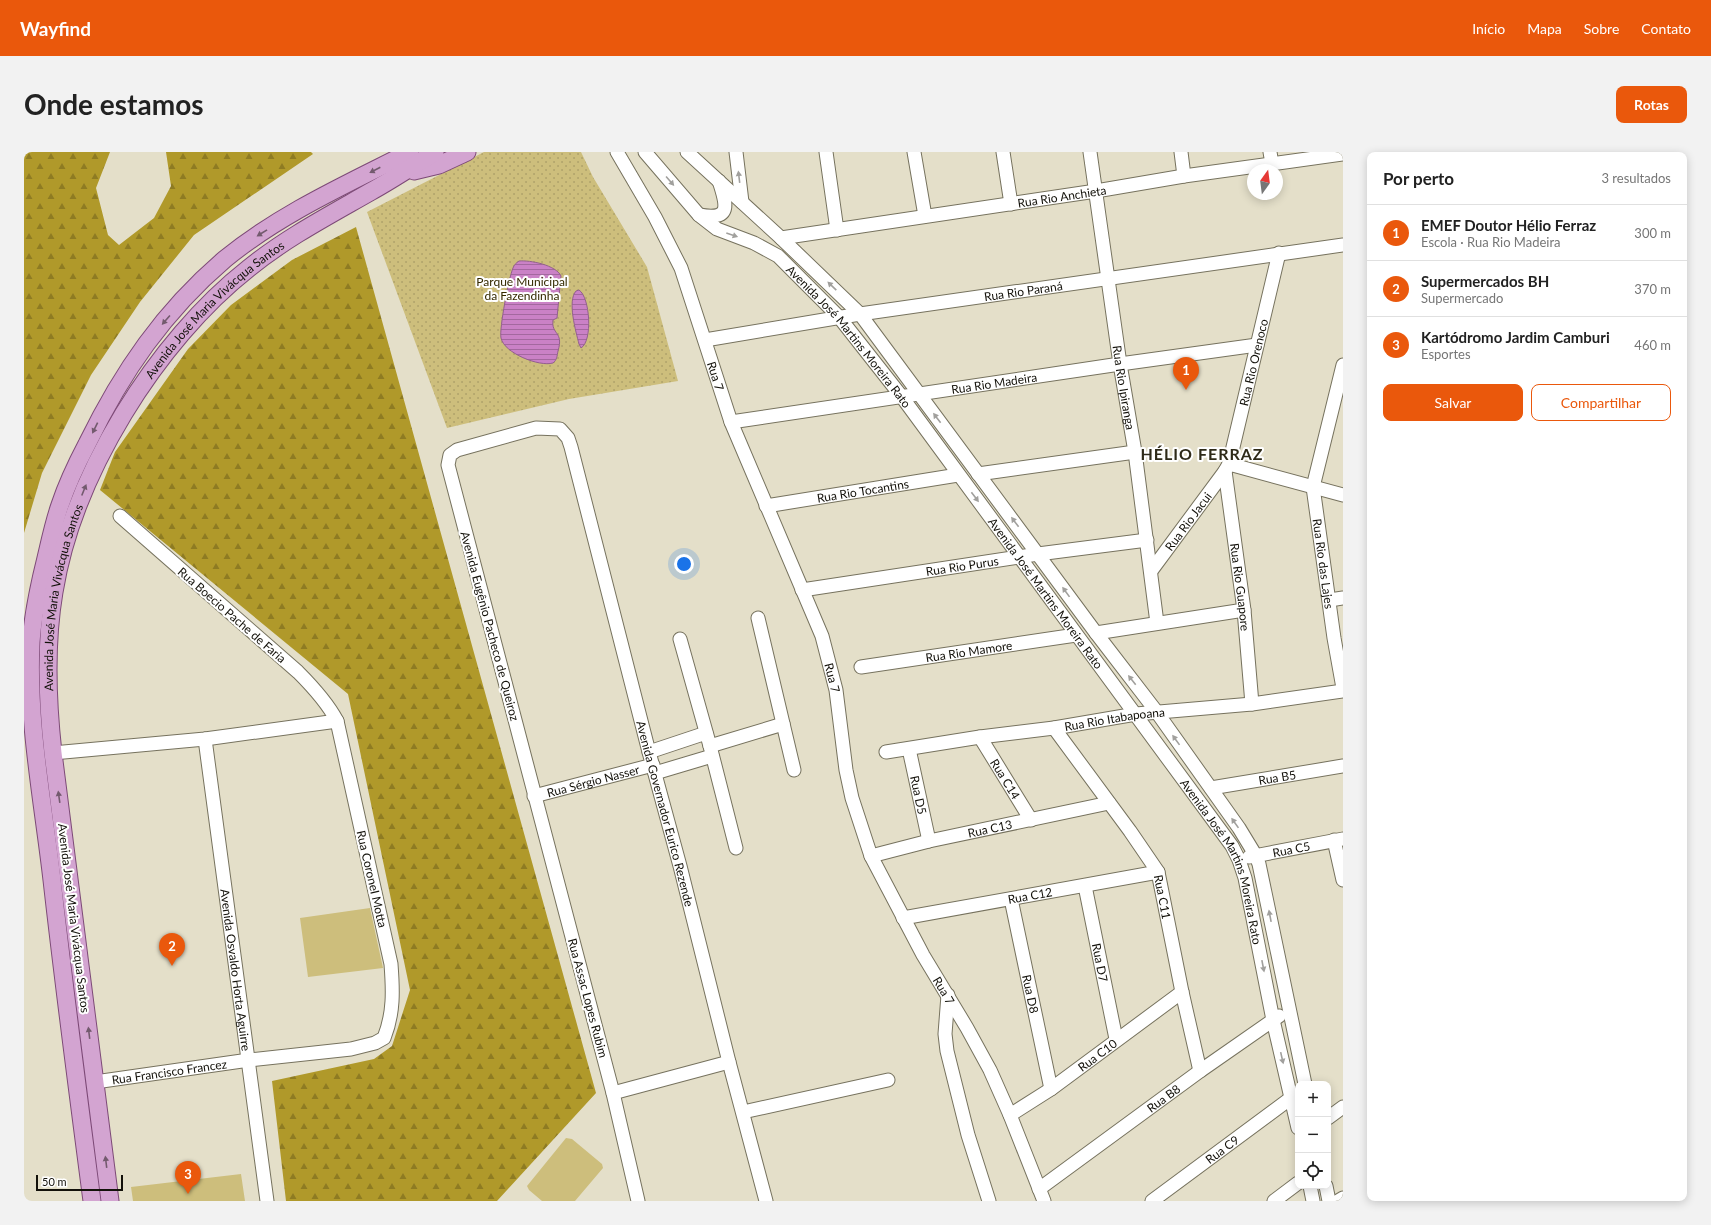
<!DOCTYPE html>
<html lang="pt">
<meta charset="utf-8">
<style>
body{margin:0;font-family:Lato,sans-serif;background:#f2f2f2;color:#222}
.controls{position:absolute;right:12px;bottom:12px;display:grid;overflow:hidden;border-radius:8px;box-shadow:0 2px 10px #0003}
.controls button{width:36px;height:36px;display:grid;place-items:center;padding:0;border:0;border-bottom:1px solid #e0e0e0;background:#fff;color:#222;font:20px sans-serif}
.compass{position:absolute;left:1223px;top:12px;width:36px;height:36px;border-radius:50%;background:#fff;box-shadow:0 2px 10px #0003;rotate:14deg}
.scale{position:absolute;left:12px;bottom:10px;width:87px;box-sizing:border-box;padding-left:4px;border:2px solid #13110a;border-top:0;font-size:11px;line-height:14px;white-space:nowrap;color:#13110a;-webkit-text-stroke:3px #fff;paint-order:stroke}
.you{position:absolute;left:660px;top:412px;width:14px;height:14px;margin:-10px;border:3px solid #fff;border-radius:50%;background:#1a73e8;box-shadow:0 0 0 6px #1a73e833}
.badge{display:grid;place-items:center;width:26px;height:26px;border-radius:50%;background:#ea580c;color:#fff;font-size:13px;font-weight:700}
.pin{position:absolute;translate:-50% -33px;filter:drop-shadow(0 1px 2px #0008)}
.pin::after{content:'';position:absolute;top:21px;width:14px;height:12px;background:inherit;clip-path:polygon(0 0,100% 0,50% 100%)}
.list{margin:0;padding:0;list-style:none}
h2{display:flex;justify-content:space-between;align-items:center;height:52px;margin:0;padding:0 16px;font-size:17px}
h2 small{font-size:13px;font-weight:400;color:#767676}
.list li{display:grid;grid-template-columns:26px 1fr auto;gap:12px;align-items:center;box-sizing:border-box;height:56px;padding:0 16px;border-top:1px solid #e0e0e0}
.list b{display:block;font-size:15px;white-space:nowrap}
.list p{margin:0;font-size:13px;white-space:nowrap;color:#767676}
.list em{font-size:13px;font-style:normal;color:#767676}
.actions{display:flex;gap:8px;padding:12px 16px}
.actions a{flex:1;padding:9px 0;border:1px solid #ea580c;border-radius:8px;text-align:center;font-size:14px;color:#ea580c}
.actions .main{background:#ea580c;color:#fff}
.icon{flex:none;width:22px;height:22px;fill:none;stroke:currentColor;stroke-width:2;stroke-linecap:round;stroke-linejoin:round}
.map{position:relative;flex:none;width:1319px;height:1049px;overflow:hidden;border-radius:8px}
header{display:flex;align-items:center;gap:24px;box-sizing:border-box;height:56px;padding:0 20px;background:#ea580c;color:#fff}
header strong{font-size:19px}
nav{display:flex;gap:22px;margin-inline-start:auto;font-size:14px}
.intro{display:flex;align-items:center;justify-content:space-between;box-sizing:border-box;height:96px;padding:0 24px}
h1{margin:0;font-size:28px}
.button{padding:10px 18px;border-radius:8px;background:#ea580c;color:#fff;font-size:14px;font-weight:700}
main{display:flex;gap:24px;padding:0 24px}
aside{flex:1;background:#fff;border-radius:8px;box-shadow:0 2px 10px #0003}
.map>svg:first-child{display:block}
.grass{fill:#cdbe7c}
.forest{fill:url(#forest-firs)}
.park{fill:url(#park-dots)}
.water{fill:url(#water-rules);stroke:#935f8e}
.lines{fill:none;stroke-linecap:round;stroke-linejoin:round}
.minor-casing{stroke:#76725e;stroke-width:15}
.major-casing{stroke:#7d4a77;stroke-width:19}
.minor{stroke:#fff;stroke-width:13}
.major{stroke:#d3a4d1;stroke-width:17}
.oneway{fill:#735a6e}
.oneway2{fill:#a1a09d}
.labels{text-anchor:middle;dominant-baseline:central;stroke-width:4;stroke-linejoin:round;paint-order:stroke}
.street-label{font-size:12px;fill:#13110a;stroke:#fff}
.park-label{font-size:12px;fill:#342a00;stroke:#fff}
.district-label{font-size:16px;font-weight:bold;letter-spacing:1px;fill:#2e2a18;stroke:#fff}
</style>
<header>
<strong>Wayfind</strong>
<nav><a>Início</a><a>Mapa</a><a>Sobre</a><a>Contato</a></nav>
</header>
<div class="intro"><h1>Onde estamos</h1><a class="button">Rotas</a></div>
<main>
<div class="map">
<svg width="1319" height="1049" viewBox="0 0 1319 1049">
<defs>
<pattern id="forest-firs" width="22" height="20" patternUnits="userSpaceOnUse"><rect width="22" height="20" fill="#b0992a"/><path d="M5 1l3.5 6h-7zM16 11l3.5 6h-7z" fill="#8e7b22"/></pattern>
<pattern id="park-dots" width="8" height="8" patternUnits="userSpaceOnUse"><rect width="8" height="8" fill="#cdbe7c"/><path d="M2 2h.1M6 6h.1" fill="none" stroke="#afa26a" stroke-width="1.8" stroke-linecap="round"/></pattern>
<pattern id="water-rules" width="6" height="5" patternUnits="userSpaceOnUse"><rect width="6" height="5" fill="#ca81c6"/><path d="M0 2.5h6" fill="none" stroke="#a3689f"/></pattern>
</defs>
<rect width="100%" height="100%" fill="#e4dfc9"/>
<path class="grass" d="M346,756l13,60 -75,9 -8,-59z
M542,986l6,1 30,25 1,4 -28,33h-33l-13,-11 -2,-4z
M217,1022l4,27h-112l-2,-14z"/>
<path class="forest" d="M0,0h86l-14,36 12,47 11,10 35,-27 17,-32 -5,-34h145l2,2 -119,81 -54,67 -49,73 -49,98 -18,60z
M332,75l240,866 -99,108h-211l-14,-120 102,-22 18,-13 18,-56 -62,-296 -248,-204 15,-38 73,-103 43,-44 61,-45z"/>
<path class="park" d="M460,0h97l12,25 54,90 31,114 -109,18 -122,29 -80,-216z"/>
<path class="water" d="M495,109c11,-1 37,4 42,15l-4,42 -4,2c-2,15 11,11 5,31 -1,5 -1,9 -5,12 -14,4 -49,-10 -52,-25 -2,-9 8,-61 12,-70 1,-3 3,-5 6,-7z
M555,138c11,7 14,51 2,58l-2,-4c-3,-12 -12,-43 -3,-53z"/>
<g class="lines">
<g class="minor-casing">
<g id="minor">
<path id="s1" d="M593,0l38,65 26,51 50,154 91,214 14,54 10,80 6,28 19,58 52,99 44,73 23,42 20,45 34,86"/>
<path id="s2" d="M621,0l54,63 18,14 37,14 24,13 61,61 63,80 330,449 7,14 6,18 28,142 25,108"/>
<path d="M663,0l94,86 79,76 236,319 60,78 83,117 17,28 3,8 46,220"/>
<path d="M712,0l6,50"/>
<path d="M802,0l11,78"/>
<path d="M890,0l11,64"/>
<path d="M979,0l8,52"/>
<path id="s3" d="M1066,0l30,212 15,88 22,171"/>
<path d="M1157,0l3,24"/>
<path d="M1246,0l2,12"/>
<path d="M675,63c33,6 28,-10 20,-34"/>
<path id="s4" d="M757,86l315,-47 88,-15 159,-22"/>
<path id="s5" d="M681,188l155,-26 483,-69"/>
<path id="s6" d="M1319,213l-30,122 21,151 9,50"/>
<path id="s7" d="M707,270l389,-58 137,-19"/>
<path d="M1205,312l114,31"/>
<path id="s8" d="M1201,319l19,139 8,94"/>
<path d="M954,322l157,-22"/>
<path id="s9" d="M742,354l192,-31"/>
<path id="s10" d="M1127,419l74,-100 4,-7 50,-211"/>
<path id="s11" d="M778,438l236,-36 109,-14"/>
<path d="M1306,448l13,-2"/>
<path d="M734,466l36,152"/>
<path d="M1072,481l148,-23"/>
<path d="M656,487l30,107 26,102"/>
<path id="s12" d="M837,515l215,-32"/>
<path id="s13" d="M1030,576l76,103 28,41 24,120 18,79"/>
<path id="s14" d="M956,585l51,83"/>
<path id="s15" d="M181,587l62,462"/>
<path d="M686,594l73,-22"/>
<path id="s16" d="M885,597l20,92"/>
<path d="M625,600l57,-19"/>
<path id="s17" d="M862,600l94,-15 74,-9 82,-14 116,-10 91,-13"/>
<path d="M29,601l152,-14 132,-18"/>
<path d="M631,621l57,-17"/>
<path id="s18" d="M1187,636l132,-22"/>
<path id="s19" d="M510,644l119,-31"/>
<path d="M1310,688l9,40"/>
<path id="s20" d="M847,704l58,-15 180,-38"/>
<path id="s21" d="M1225,705l94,-18"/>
<path id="s22" d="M1061,734l31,153"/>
<path id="s23" d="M987,747l40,190"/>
<path id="s24" d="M879,766l255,-46"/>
<path d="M924,843l-3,39 2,17 21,84 21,66"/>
<path id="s25" d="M71,930l154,-22 102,-11 24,-6 9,-5c10,-25 9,-48 7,-74l-54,-243c-10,-19 -24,-34 -39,-49l-178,-156"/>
<path d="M589,941l116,-31"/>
<path d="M719,960l145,-32"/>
<path id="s26" d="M986,963l41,-26 131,-97"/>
<path d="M1304,966l15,-11"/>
<path d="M1286,1034l3,15"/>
<path d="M1302,1034l3,15"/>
<path id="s27" d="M1015,1037l161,-118 79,-55"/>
<path id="s28" d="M614,1049l-25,-108 -165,-628 2,-10 7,-5 79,-22 24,1 8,9 3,9 78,305 31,114 49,196 37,139"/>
<path id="s29" d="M1128,1049l139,-103"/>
<path d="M1250,1049l24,-18"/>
<path d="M1314,1049l5,-3"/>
</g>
</g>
<g class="major-casing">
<g id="major">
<path d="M390,19l25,-6 28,-13"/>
<path d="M68,1049c-14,-107 -28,-214 -40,-321 -9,-79 -25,-158 -21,-238 2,-28 8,-56 15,-84 4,-17 8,-36 14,-53 7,-21 17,-42 27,-61 35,-72 77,-133 138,-185 55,-45 122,-75 185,-107"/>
<path id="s30" d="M86,1049l-57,-448c-6,-54 -8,-108 1,-161 19,-117 102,-251 195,-324 37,-30 79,-52 121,-76 22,-12 43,-26 65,-40"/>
</g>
</g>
<use href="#minor" class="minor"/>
<use href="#major" class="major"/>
</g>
<defs><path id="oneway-solid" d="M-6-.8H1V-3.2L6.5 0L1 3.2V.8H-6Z"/></defs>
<g class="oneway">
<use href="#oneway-solid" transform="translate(351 18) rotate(153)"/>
<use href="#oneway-solid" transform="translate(238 81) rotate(148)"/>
<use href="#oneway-solid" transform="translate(142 168) rotate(131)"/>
<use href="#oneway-solid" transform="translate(71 276) rotate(116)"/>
<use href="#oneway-solid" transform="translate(60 338) rotate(-68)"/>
<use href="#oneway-solid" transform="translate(35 645) rotate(-98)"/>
<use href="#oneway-solid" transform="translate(65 881) rotate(-97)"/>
<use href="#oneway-solid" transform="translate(82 1010) rotate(-97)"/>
</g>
<g class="oneway2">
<use href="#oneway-solid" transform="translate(715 25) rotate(-97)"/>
<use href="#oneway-solid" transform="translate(646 29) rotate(49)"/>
<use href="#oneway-solid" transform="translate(708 83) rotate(19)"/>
<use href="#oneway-solid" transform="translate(808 134) rotate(-136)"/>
<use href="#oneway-solid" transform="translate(913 266) rotate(-127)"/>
<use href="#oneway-solid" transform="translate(951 345) rotate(53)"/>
<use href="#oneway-solid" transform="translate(991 370) rotate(-127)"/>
<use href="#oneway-solid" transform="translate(1042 440) rotate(-126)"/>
<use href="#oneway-solid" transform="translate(1108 528) rotate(-128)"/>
<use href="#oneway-solid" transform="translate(1152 588) rotate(-126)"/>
<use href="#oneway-solid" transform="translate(1211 671) rotate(-125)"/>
<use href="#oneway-solid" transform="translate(1246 764) rotate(-101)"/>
<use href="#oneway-solid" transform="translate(1239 814) rotate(79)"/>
<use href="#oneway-solid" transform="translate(1258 906) rotate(77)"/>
</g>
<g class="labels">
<g class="street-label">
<text stroke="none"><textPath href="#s4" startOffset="284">Rua Rio Anchieta</textPath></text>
<text stroke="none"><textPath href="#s5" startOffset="322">Rua Rio Paraná</textPath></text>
<text stroke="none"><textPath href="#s30" startOffset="945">Avenida José Maria Vivácqua Santos</textPath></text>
<text stroke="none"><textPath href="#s2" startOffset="280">Avenida José Martins Moreira Rato</textPath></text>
<text stroke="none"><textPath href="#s10" startOffset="237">Rua Rio Orenoco</textPath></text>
<text stroke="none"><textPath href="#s1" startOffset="246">Rua 7</textPath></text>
<text stroke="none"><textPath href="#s7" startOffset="266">Rua Rio Madeira</textPath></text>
<text stroke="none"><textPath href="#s3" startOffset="238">Rua Rio Ipiranga</textPath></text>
<text stroke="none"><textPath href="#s9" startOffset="98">Rua Rio Tocantins</textPath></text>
<text stroke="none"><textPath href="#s10" startOffset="62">Rua Rio Jacui</textPath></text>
<text stroke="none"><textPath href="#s6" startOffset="203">Rua Rio das Lajes</textPath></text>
<text stroke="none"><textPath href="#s11" startOffset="162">Rua Rio Purus</textPath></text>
<text stroke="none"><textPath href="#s8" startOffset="117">Rua Rio Guapore</textPath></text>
<text stroke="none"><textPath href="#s2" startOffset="604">Avenida José Martins Moreira Rato</textPath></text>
<text stroke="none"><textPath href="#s30" startOffset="609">Avenida José Maria Vivácqua Santos</textPath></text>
<text transform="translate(208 463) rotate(41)">Rua Boecio Pache de Faria</text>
<text transform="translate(466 474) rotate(75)">Avenida Eugênio Pacheco de Queiroz</text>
<text stroke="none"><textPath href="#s12" startOffset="109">Rua Rio Mamore</textPath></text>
<text stroke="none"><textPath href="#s1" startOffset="570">Rua 7</textPath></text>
<text stroke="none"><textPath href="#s17" startOffset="231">Rua Rio Itabapoana</textPath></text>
<text stroke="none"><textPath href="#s18" startOffset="67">Rua B5</textPath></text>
<text stroke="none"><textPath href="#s14" startOffset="49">Rua C14</textPath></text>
<text stroke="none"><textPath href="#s19" startOffset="61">Rua Sérgio Nasser</textPath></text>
<text stroke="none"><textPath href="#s16" startOffset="47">Rua D5</textPath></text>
<text stroke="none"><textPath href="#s28" startOffset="1285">Avenida Governador Eurico Rezende</textPath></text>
<text stroke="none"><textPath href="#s20" startOffset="122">Rua C13</textPath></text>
<text stroke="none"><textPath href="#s21" startOffset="43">Rua C5</textPath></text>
<text stroke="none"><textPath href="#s2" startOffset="928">Avenida José Martins Moreira Rato</textPath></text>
<text transform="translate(348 727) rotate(77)">Rua Coronel Motta</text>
<text stroke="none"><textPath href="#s24" startOffset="129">Rua C12</textPath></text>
<text stroke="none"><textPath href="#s13" startOffset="203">Rua C11</textPath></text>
<text transform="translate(50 766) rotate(83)">Avenida José Maria Vivácqua Santos</text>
<text stroke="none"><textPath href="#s22" startOffset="78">Rua D7</textPath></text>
<text stroke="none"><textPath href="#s15" startOffset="233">Avenida Osvaldo Horta Aguirre</textPath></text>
<text stroke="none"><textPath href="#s1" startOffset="906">Rua 7</textPath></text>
<text stroke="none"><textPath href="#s23" startOffset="97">Rua D8</textPath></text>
<text transform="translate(564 846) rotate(75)">Rua Assac Lopes Rubim</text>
<text stroke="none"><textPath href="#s26" startOffset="106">Rua C10</textPath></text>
<text stroke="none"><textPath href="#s25" startOffset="75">Rua Francisco Francez</textPath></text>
<text stroke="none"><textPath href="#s27" startOffset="154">Rua B8</textPath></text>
<text stroke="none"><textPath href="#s29" startOffset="87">Rua C9</textPath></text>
</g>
<g class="park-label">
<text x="498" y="129">Parque Municipal<tspan x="498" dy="14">da Fazendinha</tspan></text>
</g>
<g class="district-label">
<text x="1178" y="301">HÉLIO FERRAZ</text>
</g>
</g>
</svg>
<div class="controls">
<button>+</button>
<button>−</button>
<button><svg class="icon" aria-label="locate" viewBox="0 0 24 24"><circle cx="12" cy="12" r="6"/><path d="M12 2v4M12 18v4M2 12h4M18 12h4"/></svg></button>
</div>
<svg class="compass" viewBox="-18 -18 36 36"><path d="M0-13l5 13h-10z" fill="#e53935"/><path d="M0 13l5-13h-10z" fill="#767676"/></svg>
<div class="scale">50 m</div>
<div class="you"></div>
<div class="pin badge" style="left:1162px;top:238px">1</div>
<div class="pin badge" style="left:148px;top:814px">2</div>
<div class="pin badge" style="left:164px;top:1042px">3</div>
</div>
<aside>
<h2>Por perto<small>3 resultados</small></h2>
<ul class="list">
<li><span class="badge">1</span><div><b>EMEF Doutor Hélio Ferraz</b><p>Escola · Rua Rio Madeira</p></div><em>300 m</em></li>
<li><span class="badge">2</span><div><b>Supermercados BH</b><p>Supermercado</p></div><em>370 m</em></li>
<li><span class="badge">3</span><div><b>Kartódromo Jardim Camburi</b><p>Esportes</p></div><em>460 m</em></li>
</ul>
<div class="actions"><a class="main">Salvar</a><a>Compartilhar</a></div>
</aside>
</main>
